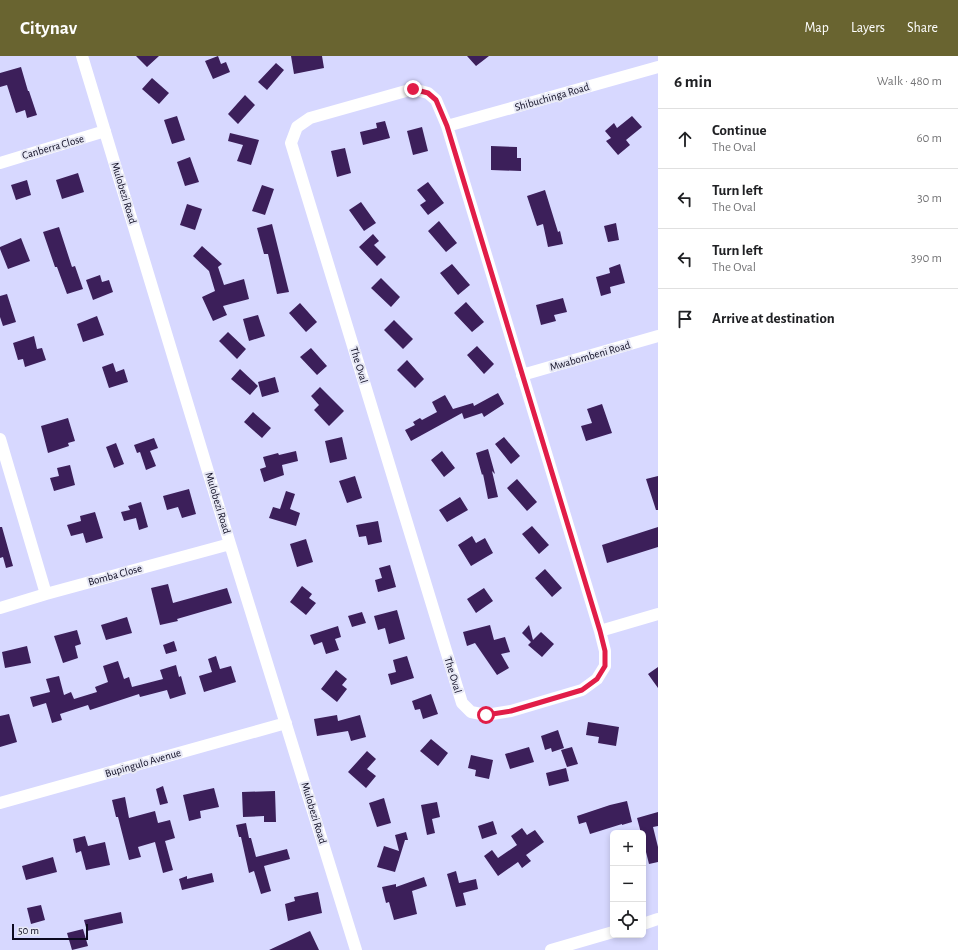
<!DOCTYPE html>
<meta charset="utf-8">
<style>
body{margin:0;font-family:"Alegreya Sans",sans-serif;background:#f2f2f2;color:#202124}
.controls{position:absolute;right:12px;bottom:12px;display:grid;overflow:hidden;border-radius:6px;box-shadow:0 2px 6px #0003}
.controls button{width:36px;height:36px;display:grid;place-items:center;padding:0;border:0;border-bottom:1px solid #e0e0e0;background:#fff;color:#202124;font:20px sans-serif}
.scale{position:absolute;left:12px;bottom:10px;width:76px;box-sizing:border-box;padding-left:4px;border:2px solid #0c0a20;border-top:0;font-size:11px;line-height:14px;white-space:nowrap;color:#0c0a20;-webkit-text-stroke:3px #e7e8f5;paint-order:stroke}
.stop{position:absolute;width:12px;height:12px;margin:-9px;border:3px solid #e11d48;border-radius:50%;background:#fff}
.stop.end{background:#e11d48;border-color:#fff;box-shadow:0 1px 4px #0008}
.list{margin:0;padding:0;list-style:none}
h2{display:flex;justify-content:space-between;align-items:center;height:52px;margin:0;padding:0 16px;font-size:17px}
h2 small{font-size:13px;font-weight:400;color:#757577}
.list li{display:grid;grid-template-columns:26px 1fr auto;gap:12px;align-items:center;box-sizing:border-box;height:60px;padding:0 16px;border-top:1px solid #e0e0e0}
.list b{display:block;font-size:15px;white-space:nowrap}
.list p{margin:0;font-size:13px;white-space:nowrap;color:#757577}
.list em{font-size:13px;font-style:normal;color:#757577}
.icon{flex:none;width:22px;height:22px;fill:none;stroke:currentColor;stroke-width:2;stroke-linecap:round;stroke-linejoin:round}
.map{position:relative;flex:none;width:658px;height:894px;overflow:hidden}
header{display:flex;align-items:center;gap:24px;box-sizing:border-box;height:56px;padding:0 20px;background:#696430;color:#fff}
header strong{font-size:19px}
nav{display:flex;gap:22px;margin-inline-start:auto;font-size:14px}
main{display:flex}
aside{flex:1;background:#fff}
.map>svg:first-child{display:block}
.building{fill:#3c1f5a}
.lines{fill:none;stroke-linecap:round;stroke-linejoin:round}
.minor{stroke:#fff;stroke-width:12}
.route{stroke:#e11d48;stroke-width:5}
.labels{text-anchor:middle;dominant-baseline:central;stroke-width:4;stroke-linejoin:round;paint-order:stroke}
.street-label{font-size:11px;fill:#0c0a20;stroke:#e7e8f5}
</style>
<header>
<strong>Citynav</strong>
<nav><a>Map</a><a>Layers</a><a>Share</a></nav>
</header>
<main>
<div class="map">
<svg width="658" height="894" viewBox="0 0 658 894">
<rect width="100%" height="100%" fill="#d7d8ff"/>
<path class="building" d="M136,0h23l-12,11z
M218,0l3,8 5,-2 4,10 -17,7 -8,-18z
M291,0h31l2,12 -30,6z
M467,0h22l-13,10z
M276,7l8,7 -17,20 -9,-8z
M21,11l7,24h1l8,24 -10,3 -2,-8 -9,3 -9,-28 -7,2v-14z
M152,22l17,15 -10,11 -17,-15z
M245,39l10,10 -17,19 -10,-10z
M177,60l8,24 -13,4 -8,-24z
M632,60l10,11 -16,13 4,5 -12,10 -12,-14 5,-3 -6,-7 9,-8 3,5z
M385,65l5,17 -27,7 -3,-13 17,-4 -1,-5z
M422,71l6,24 -15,4 -6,-24z
M230,77l29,7 -8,25 -14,-4 6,-16 -15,-4z
M491,90l26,1v11h4v13l-30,-1z
M345,92l6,25 -14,4 -6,-26z
M190,101l9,25 -14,4 -8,-24z
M78,117l6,19 -22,7 -6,-19z
M27,124l4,15 -15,5 -5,-15z
M428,126l16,21 -16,12 -8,-10 6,-4 -9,-11z
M262,129l12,4 -9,26 -13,-4z
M545,134l13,42 2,-1 3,13 -15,3 -5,-23 -6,2 -10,-30z
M361,146l15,21 -12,8 -15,-21z
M187,148l15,5 -7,21 -15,-5z
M439,165l18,22 -11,9 -18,-21z
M616,167l3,17 -11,2 -4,-16z
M272,168l17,68 -12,2 -9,-40h-4l-7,-26z
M59,171l13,40 3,-1 8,23 -16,5 -10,-27h-2l-12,-35z
M373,178l6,7 -5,4 12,12 -9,9 -18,-19z
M21,182l9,23 -22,8 -8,-20v-2z
M202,190l20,18 -4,3 6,18 20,-6 5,20 -26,7 4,9 -14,6 -11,-24 13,-6 -6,-20 -16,-15z
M452,208l18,21 -12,10 -18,-22z
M620,208l5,19 -15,4 1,6 -10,3 -5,-19 14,-4 -1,-5z
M100,219l2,7 7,-2 4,12 -20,8 -7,-20z
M381,222l19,19 -9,10 -20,-19z
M7,238l9,28 -13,4 -3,-9v-21z
M563,242l4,14 -13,3 2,6 -15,4 -5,-20z
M466,246l18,20 -12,10 -18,-19z
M300,247l17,19 -11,10 -17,-19z
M258,259l7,21 -16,5 -6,-22z
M97,260l7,19 -21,7 -6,-18z
M394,264l19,19 -10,10 -19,-19z
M228,276l18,17 -9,10 -18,-18z
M34,280l3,13 5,-1 4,12 -21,7 -2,-8 -5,1 -5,-17z
M477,290l17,18 -10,10 -17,-19z
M311,292l16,18 -10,9 -17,-18z
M407,304l17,19 -9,9 -18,-18z
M113,307l3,9 8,-3 4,13 -19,6 -7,-21z
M240,313l18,17 -8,9 -19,-16z
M275,321l4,15 -17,5 -4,-15z
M320,331l24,24 -15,15 -15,-16 5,-5 -8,-9z
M498,337l6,11 -20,13 -2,-4 -18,6 -2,-6 -51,28 -6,-11 10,-5 -2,-3 7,-4 2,2 15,-8 -5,-10 13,-7 8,14 20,-6 1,3z
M602,348l10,29 -26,8 -5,-15 11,-3 -5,-14z
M253,356l18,16 -9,10 -18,-16z
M68,362l7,23 -7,2 1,3 -21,7 -7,-27z
M342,381l5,22 -17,4 -5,-22z
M504,381l16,19 -9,8 -16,-20z
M154,382l4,10 -8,3 6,15 -10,4 -6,-18 -3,1 -3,-8z
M116,387l8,21 -10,4 -8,-21z
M488,393l7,25 -3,-3 6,26 -10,2 -5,-25 -1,1 -6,-22z
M296,395l2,10 -16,4 2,10 -20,7 -4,-13 6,-2 -3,-10 15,-4 1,2z
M442,395l13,17 -11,9 -13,-17z
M70,409l5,20 -21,6 -4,-13 9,-2 -2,-8z
M355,420l7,22 -15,5 -8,-22z
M658,420v34h-2l-10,-31z
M517,423l20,23 -10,9 -20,-23z
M189,433l7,25 -14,4 -4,-11 -11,3 -4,-14z
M286,435l9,3 -5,15 10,4 -4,13 -27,-8 4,-11 7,2z
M460,441l8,13 -21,12 -8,-12z
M141,446l7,25 -9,3 -3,-12 -12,3 -3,-9 9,-2 -2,-4z
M95,456l8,26 -17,5 -3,-10 -12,3 -4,-11 14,-4 -1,-5z
M378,465l4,21 -14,3 -2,-9 -7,1 -3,-12z
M532,470l17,19 -10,9 -17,-20z
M0,471h2l11,39 -7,2 -3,-11 -3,1z
M658,471v20l-51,16 -5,-18z
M472,480l4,7 9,-5 8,15 -22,13 -13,-21z
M306,483l7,23 -16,5 -7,-23z
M390,509l6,22 -18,5 -3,-12 7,-2 -3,-10z
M545,513l17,19 -10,9 -17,-19z
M168,528l5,19 54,-15 5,15 -55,16 1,2 -18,4 -9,-37z
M302,530l10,8 -3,4 7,5 -10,12 -16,-13z
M484,532l9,13 -17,12 -9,-14z
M397,554l8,29 -16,5 -4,-16 -7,2 -4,-14z
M362,556l4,11 -14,4 -4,-11z
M127,561l5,16 -26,7 -5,-15z
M490,569l4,15 11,-3 5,15 -9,2 8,14 -12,7 -22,-32 -8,3 -4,-14z
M529,569l4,15 8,-8 13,12 -12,13 -14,-12 3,-3 -9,-9z
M338,570l3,11 -6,2 4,11 -13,4 -4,-12 -8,3 -4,-10z
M77,574l4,14 -6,2 3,12 -15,5 -9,-27z
M174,585l3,10 -11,3 -3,-9z
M27,590l4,17 -26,5 -3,-16z
M216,600l4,13 11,-3 5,16 -32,10 -5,-16 13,-4 -4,-13z
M407,600l7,22 -23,7 -3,-11 8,-2 -3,-12z
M118,605l6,18 5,-2 3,10 31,-8 -3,-9 16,-5 3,12 2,-1 5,18 -16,5 -3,-9 -27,7 -1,-3 -49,16 -2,-5 -28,9 2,6 -10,3 -6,-20 -13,4 -3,-10 20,-5 -4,-13 13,-3 5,19 7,-3 3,7 23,-7 -2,-5 13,-5 -5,-16z
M658,611v21l-10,-14z
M336,614l11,9 -5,6 5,4 -10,13 -16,-13z
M431,638l7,20 -15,5 -3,-10 -5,1 -3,-9z
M9,658l8,28 -17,5v-31z
M337,659l1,6 22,-6 6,22 -15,4 -3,-10 -31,5 -3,-17z
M588,666l31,5 -3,19 -18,-3 1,-6 -13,-2z
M558,674l6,18 -12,4 -1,-4 -6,2 -4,-14z
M431,683l17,14 -10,13 -18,-15z
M529,691l5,15 -24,7 -5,-15z
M572,691l6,17 -11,3 -6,-17z
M367,695l9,8 -9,10 9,7 -10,12 -18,-16z
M471,699l22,5 -4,19 -14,-3 1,-6 -8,-2z
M566,712l3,13 -20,5 -3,-13z
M163,730l5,17 -8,2 -4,-16z
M214,732l5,19 -19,4 1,7 -12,3 -6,-26z
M275,735l1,31h-12v-6l-21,1 -1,-25z
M125,741l4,21 26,-7 3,12 12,-3 5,18 -10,3 8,29 -10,3 -8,-31 -17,5 3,10 -12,3 -11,-43h-2l-4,-17z
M384,742l7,25 -14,4 -8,-24z
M627,745l5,21 -10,3v-1l-32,10 -4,-12 -7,2 -2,-8 33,-11z
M437,746l3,15 -8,2 3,14 -8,2 -6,-30z
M658,756v14l-5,1 5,20v15l-9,2 -6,-24v-7h-2l-4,-15z
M493,765l4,13 -15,5 -4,-13z
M246,767l3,15h2l5,19 31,-8 3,10 -26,7 7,25 -10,3 -7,-23 -5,2 -8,-36h-2l-3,-12z
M522,772l5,7 8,-5 9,12 -18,13 5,6 -9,7 -4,-6 -20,14 -14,-20 8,-6 6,8 19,-13 -6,-9z
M406,776l2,8h-3l-10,32 -18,-5 7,-21 15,5 -4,-16z
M85,780l3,10 17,-4 5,23 -24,5 -5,-19 -5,2 -3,-14z
M53,801l4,15 -31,8 -4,-14z
M456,815l3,12 17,-4 2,10 -15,4 3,12 -10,2 -9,-33z
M212,817l2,9 -32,8 -3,-11 8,-3v3z
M424,821l3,9 -15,5 5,23 -23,6 -5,-18 -3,1 -4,-16 14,-3v3z
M318,836l4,21 -34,8 -3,-17 10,-3 -1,-4z
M41,849l4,15 -14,4 -4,-16z
M121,856l2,11 -36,8 -3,-11z
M83,873l5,17 -16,4 -5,-17z
M310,875l9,19h-50z"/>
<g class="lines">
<path class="minor" d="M82,0l148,488 126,406
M413,33l15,4 8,7 11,26 153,505 5,20v15l-8,13 -15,11 -71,21 -25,4 -15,-3 -9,-9 -171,-560 6,-16 13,-9z
M447,70l211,-59
M0,107l105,-32
M522,319l136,-39
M0,383l46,155
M0,552l46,-14 184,-50
M600,575l58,-17
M0,747l286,-80
M643,868l15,-5
M551,894l62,-18"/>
</g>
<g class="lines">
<path class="route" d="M413,33l15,4 8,7 11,26 153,505 5,20v15l-8,13 -15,11 -71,21 -25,4"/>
</g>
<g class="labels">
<g class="street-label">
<text transform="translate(552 41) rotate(-16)">Shibuchinga Road</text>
<text transform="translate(53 91) rotate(-16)">Canberra Close</text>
<text transform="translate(124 137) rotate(73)">Mulobezi Road</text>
<text transform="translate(590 300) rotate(-16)">Mwabombeni Road</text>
<text transform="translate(359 309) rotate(73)">The Oval</text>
<text transform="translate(218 447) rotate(73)">Mulobezi Road</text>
<text transform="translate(115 519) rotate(-15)">Bomba Close</text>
<text transform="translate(453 619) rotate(73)">The Oval</text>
<text transform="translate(143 707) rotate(-16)">Bupingulo Avenue</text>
<text transform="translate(314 757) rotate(73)">Mulobezi Road</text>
</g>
</g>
</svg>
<div class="controls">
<button>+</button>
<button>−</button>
<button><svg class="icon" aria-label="locate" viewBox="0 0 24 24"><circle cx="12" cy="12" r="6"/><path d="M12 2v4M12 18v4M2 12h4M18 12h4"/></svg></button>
</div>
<div class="scale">50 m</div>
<div class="stop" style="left:486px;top:659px"></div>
<div class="stop end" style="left:413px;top:33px"></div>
</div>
<aside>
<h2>6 min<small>Walk · 480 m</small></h2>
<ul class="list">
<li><svg class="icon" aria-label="ahead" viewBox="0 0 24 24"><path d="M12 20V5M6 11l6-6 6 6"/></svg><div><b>Continue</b><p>The Oval</p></div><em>60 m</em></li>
<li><svg class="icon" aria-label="left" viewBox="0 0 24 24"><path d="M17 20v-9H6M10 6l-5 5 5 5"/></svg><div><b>Turn left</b><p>The Oval</p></div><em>30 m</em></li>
<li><svg class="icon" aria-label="left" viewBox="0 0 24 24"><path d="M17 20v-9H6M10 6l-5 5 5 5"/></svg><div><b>Turn left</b><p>The Oval</p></div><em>390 m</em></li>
<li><svg class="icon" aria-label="arrive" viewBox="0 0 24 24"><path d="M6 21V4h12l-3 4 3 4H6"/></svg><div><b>Arrive at destination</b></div></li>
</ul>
</aside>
</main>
